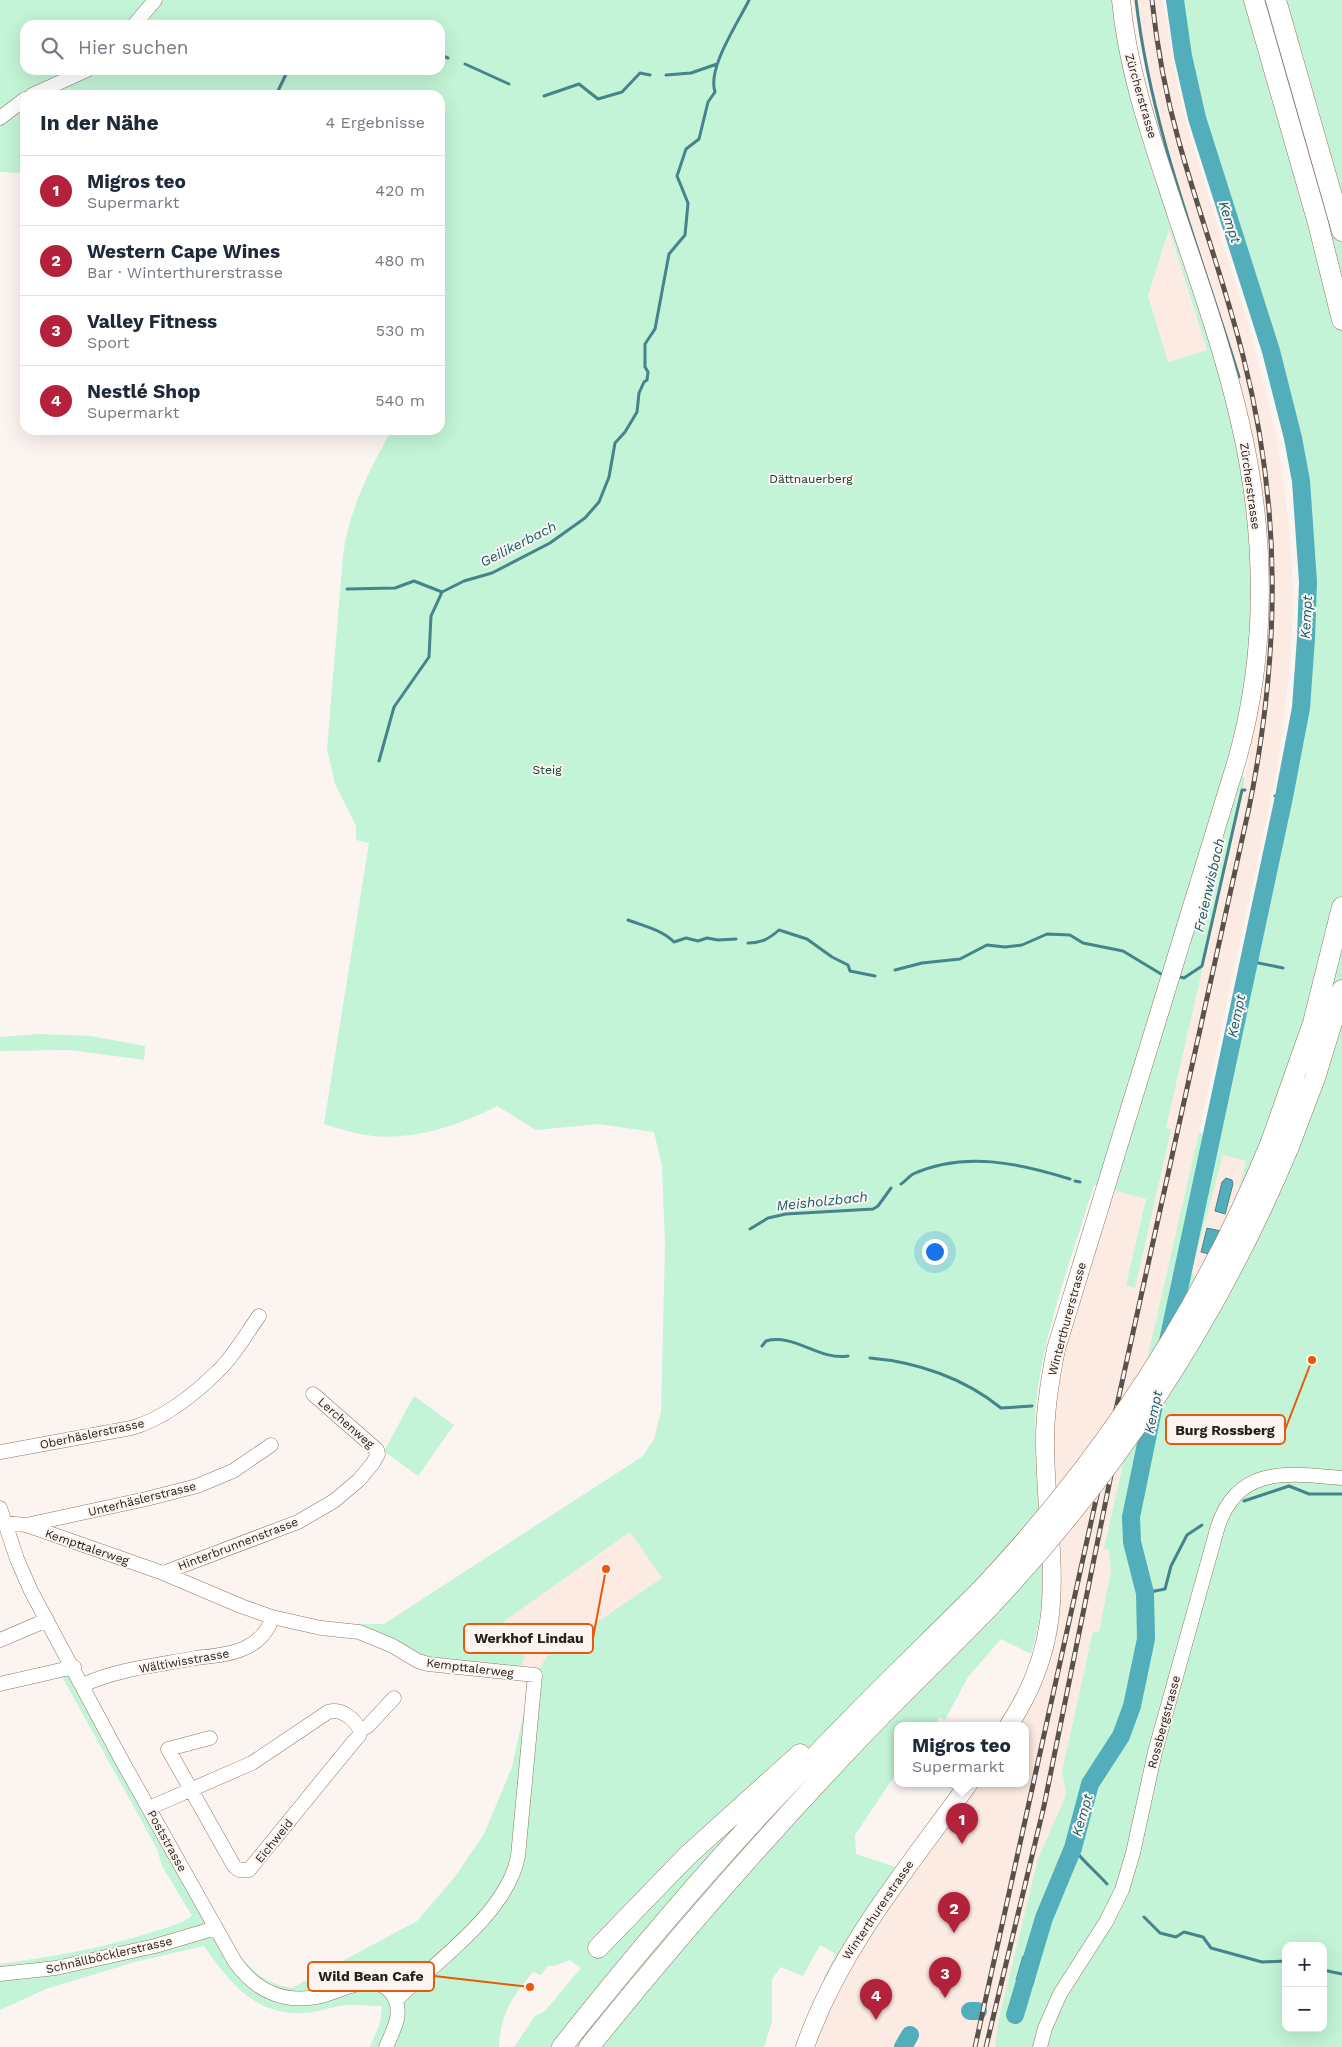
<!DOCTYPE html>
<html lang="de">
<meta charset="utf-8">
<style>
body{margin:0;font-family:"Work Sans",sans-serif;background:#f2f2f3;color:#1f2937}
.controls{position:absolute;right:15px;bottom:15px;display:grid;overflow:hidden;border-radius:10px;box-shadow:0 5px 20px #0002}
.controls button{width:45px;height:45px;display:grid;place-items:center;padding:0;border:0;border-bottom:1px solid #e0e1e3;background:#fff;color:#1f2937;font:25px sans-serif}
.you{position:absolute;left:934px;top:1251px;width:18px;height:18px;margin:-12px;border:4px solid #fff;border-radius:50%;background:#1a73e8;box-shadow:0 0 0 8px #1a73e833}
.badge{display:grid;place-items:center;width:32px;height:32px;border-radius:50%;background:#b4213a;color:#fff;font-size:16px;font-weight:700}
.pin{position:absolute;translate:-50% -41px;filter:drop-shadow(0 1px 2px #0008)}
.pin::after{content:'';position:absolute;top:26px;width:18px;height:15px;background:inherit;clip-path:polygon(0 0,100% 0,50% 100%)}
.popup{position:absolute;left:894px;top:1722px;width:135px;height:65px;box-sizing:border-box;display:grid;place-content:center;border-radius:10px;background:#fff;filter:drop-shadow(0 1px 4px #0005);font-size:16px;white-space:nowrap;color:#747a83}
.popup b{font-size:19px;color:#1f2937}
.popup::after{content:'';position:absolute;left:50%;top:100%;margin-left:-10px;border:10px solid transparent;border-top-color:#fff}
.list{margin:0;padding:0;list-style:none}
h2{display:flex;justify-content:space-between;align-items:center;height:65px;margin:0;padding:0 20px;font-size:21px}
h2 small{font-size:16px;font-weight:400;color:#747a83}
.list li{display:grid;grid-template-columns:32px 1fr auto;gap:15px;align-items:center;box-sizing:border-box;height:70px;padding:0 20px;border-top:1px solid #e0e1e3}
.list b{display:block;font-size:19px;white-space:nowrap}
.list p{margin:0;font-size:16px;white-space:nowrap;color:#747a83}
.list em{font-size:16px;font-style:normal;color:#747a83}
.icon{flex:none;width:28px;height:28px;fill:none;stroke:currentColor;stroke-width:2;stroke-linecap:round;stroke-linejoin:round}
.map{position:relative;flex:none;width:1342px;height:2047px;overflow:hidden}
.search{position:absolute;background:#fff;box-shadow:0 5px 20px #0002;left:20px;top:20px;width:425px;height:55px;display:flex;align-items:center;gap:12px;box-sizing:border-box;padding:0 18px;border-radius:15px;color:#747a83;font-size:19px}
.panel{position:absolute;background:#fff;box-shadow:0 5px 20px #0002;left:20px;top:90px;width:425px;height:345px;border-radius:15px}
.map>svg:first-child{display:block}
.built{fill:#fcebe2}
.green{fill:#c3f4d7;fill-rule:evenodd}
.water{fill:#53aebc;stroke:#47838b}
.lines{fill:none;stroke-linecap:round;stroke-linejoin:round}
.stream{stroke:#47838b;stroke-width:3}
.river{stroke:#53aebc;stroke-width:18}
.minor-casing{stroke:#917564;stroke-width:15}
.major-casing{stroke:#917564;stroke-width:19}
.highway-casing{stroke:#917564;stroke-width:21}
.minor{stroke:#fff;stroke-width:14}
.major{stroke:#fff;stroke-width:18}
.highway{stroke:#fff;stroke-width:20}
.rail-casing{stroke:#5b514b;stroke-width:5}
.rail{stroke:#fbf4f1;stroke-width:3;stroke-dasharray:9;stroke-linecap:butt}
.highway-bridge-casing{stroke:#917564;stroke-width:21;stroke-linecap:butt}
.highway-bridge{stroke:#fff;stroke-width:20}
.labels{text-anchor:middle;dominant-baseline:central;stroke-width:4;stroke-linejoin:round;paint-order:stroke}
.street-label{font-size:12px;fill:#2b2019;stroke:#fbf4f1}
.park-label{font-size:12px;fill:#023d25;stroke:#fbf4f1}
.water-label{font-size:14px;font-style:italic;fill:#13606a;stroke:#fbf4f1}
.leader{fill:none;stroke:#e8590c;stroke-width:2}
.callout-dot{fill:#e8590c;stroke:#fbf4f1;stroke-width:2}
.callout{fill:#fbf4f1;stroke:#e8590c;stroke-width:2}
.callout-label{font-size:14px;text-anchor:middle;font-weight:bold;fill:#2b2019}
</style>
<div class="map">
<svg width="1342" height="2047" viewBox="0 0 1342 2047">
<rect width="100%" height="100%" fill="#fbf4f1"/>
<path class="built" d="M1133,0h30l16,93 12,47 59,190 27,107 8,54 6,55 2,54 -2,55 -13,109 -105,488 -69,295 5,2 2,21 -12,62 -6,-1 -31,140 4,24 -28,64 -39,159 -4,29h-190l12,-33 152,-231h57v-58h-6l20,-37 7,-18 8,-29 6,-39 1,-36 -12,-187 55,-191 41,11 -20,86 9,2 36,-157 -5,-2 77,-336 6,-33 -4,-1 21,-167 -109,-459z
M1169,228l38,122 -40,12 -19,-66z
M1223,1154l23,7 -31,120 -24,-6z
M630,1532l32,46 -114,77 -13,20 -15,-2 -17,-51z"/>
<path class="green" d="M0,0h1121l102,360 36,211 -25,203 11,3 -2,15 -77,336 5,2 -36,158 -9,-3 20,-86 -52,-14c-21,70 -51,146 -58,220 -5,65 9,129 6,193 -1,19 -6,38 -11,56l-30,-15 -33,38 -23,43 -6,-3 -4,8h-37v49l-5,4 -38,57 1,19 49,16 -74,113 -8,-4 13,-25 -16,-9 -17,31 -22,-9 -9,12v43l-8,25h-250l21,-31 10,-5 36,-43 -11,-8 -16,6h-6l-7,9 -8,-3c-20,24 -33,42 -34,75h-129l10,-24 2,-17c-11,0 -23,-2 -35,-1 -14,1 -27,7 -42,8 -50,3 -75,-30 -101,-67l-69,16 -89,27 -46,21v-46c49,-7 99,-15 146,-30 17,-5 32,-9 46,-18l-30,-50 -5,-17 -98,-178 15,-4 158,290 6,-4c16,20 27,30 54,35l125,-67 37,-43 30,-44 28,-67 13,-60 2,-33 8,1 13,-20 114,-77 -32,-46 -127,90 22,13 1,13 -6,25 -92,-9 -83,-34 8,-6h31l259,-168 11,-17 7,-27 4,-166 -3,-80 -8,-34 -56,-8 -62,6 -39,-24c-37,19 -82,34 -124,30 -17,-2 -33,-7 -49,-12l45,-281 -13,-3v-14l-21,-42 -8,-35 16,-193c5,-44 27,-88 49,-126h48v-335h-415v78l-25,-1zM25,25h415v45h-415zM1169,229l38,121 -39,12 -20,-66z
M1181,0h161v2047h-347l4,-29 39,-159 28,-64 -4,-24 31,-140 6,1 12,-62 -2,-20 -5,-2 95,-416 19,7 27,-175 50,-253 7,-83 -5,-94 9,-45 -8,-52 -19,-76 -73,-229 -22,-94zM1223,1155l23,6 -31,120 -24,-7zM1286,1946h37v82h-37z
M41,1034l50,2 54,10 -1,14 -74,-10 -70,1v-14z
M414,1396l40,29 -36,51 -34,-25z"/>
<path class="water" d="M1226,1178l6,2 1,4 -8,30 -10,-3 7,-29z
M1207,1228l14,3 -7,24 -13,-3z
M1023,1956l16,4 -6,25 -17,-5z"/>
<g class="lines">
<path class="stream" d="M1136,0c15,130 65,253 103,377
M440,55l8,3
M465,64l44,20
M666,75l25,-2 26,-9
M277,95v-2l11,-23
M544,96l35,-12 19,15 24,-7 18,-19 10,2
M347,589l48,-1 19,-7 28,11 22,-11 28,-8 58,-30 35,-25 14,-16 10,-25 6,-34 10,-11 12,-20 2,-19 5,-11 3,-2 1,-8 -3,-5v-23l10,-15 14,-75 16,-19 3,-32 -11,-27 9,-27 13,-10 9,-37 7,-10c-8,-24 23,-69 34,-92
M379,761l15,-54 35,-50 2,-41 11,-24
M1275,796l9,1
M628,920c16,6 34,10 46,22l12,-4 12,3 9,-3 11,2 18,-1
M748,943c13,0 21,-4 31,-13l28,9 25,18 16,8 2,6 25,5
M1249,961l34,7
M895,970l27,-7 38,-4 27,-14 18,2 17,-2 25,-11 23,1 13,8 40,8 38,23
M1180,977l4,1 18,-12 40,-176h3
M1075,1181l5,1
M901,1184c5,-3 7,-7 12,-10 51,-23 106,-11 157,5
M750,1229l18,-11 18,-4 87,-5 5,-3 13,-18
M762,1346l4,-5c28,-8 54,20 82,15
M870,1358c47,4 94,20 131,50l31,-2
M1244,1501l45,-15 20,8h33
M1145,1593l20,-4 6,-23 16,-31 15,-10
M1073,1848c10,13 22,23 34,36
M1144,1917l16,16 16,4 8,-5 19,5 8,11 51,14 24,-1
M1323,1970l19,4"/>
<path class="river" d="M1168,1341l116,-544 17,-89 5,-70 2,-56 -7,-101 -8,-43 -22,-87 -74,-233 -14,-62 -8,-56
M970,2011h8
M1015,2015l29,-97 29,-70 17,-64 31,-48 11,-30 14,-67 -1,-46 -13,-51 -1,-25 24,-117
M903,2047l7,-12"/>
<g class="minor-casing">
<path id="minor" d="M134,25l21,-25
M32,95l55,-25
M0,118l25,-19
M0,1452l131,-24c31,-8 64,-34 87,-57 16,-15 28,-37 41,-55
M0,1508l17,51 14,32 90,168 114,203c22,31 53,43 90,33 13,-4 27,-11 40,-12 22,-3 36,15 32,36 -2,9 -7,19 -11,28
M4,1523l22,2 120,-26 51,-13 36,-15 38,-26
M26,1525l137,48 78,33 31,11 49,11 38,4 32,13 27,16 10,3 107,11 -17,181c-10,56 -82,106 -122,144
M163,1573l135,-51 36,-21 25,-21 14,-17 5,-9 -1,-4 -64,-56
M0,1640l47,-20
M0,1684l74,-17
M83,1685c34,-16 76,-20 113,-27 16,-2 34,-3 49,-10 13,-6 24,-17 27,-31
M210,1738l-42,11 66,117 5,4h10l106,-130 4,-4 1,-6 8,-4 26,-28
M149,1808l103,-45 76,-51c13,-4 26,6 32,18
M0,1974l56,-6 99,-22 61,-18
M1040,2047l5,-19 15,-34 46,-72 16,-32 11,-37 22,-101 63,-226c21,-62 72,-52 124,-48"/>
</g>
<g class="major-casing">
<path id="major" d="M1009,1725c66,-100 36,-177 36,-285 0,-31 5,-61 11,-91l181,-589c31,-109 29,-227 3,-338 -16,-70 -40,-138 -63,-206 -23,-71 -49,-141 -56,-216
M805,2047c35,-100 103,-179 164,-264"/>
</g>
<g class="highway-casing">
<path id="highway" d="M1254,0l64,223 24,97
M1276,0l66,231
M1271,1142l42,-119 29,-116
M1288,1149l27,-71 27,-88
M598,1948l89,-92 113,-102
M562,2047c76,-96 156,-190 241,-278 57,-61 118,-119 177,-178
M589,2047c83,-103 171,-204 262,-300 46,-49 95,-95 141,-143"/>
</g>
<use href="#minor" class="minor"/>
<use href="#major" class="major"/>
<use href="#highway" class="highway"/>
<g class="rail-casing">
<path id="rail" d="M975,2047l274,-1239c31,-153 33,-300 -6,-452 -18,-72 -44,-142 -64,-214 -13,-46 -22,-94 -27,-142
M986,2047l58,-241 81,-400"/>
</g>
<use href="#rail" class="rail"/>
<g class="highway-bridge-casing">
<path id="highway-bridge" d="M980,1591c124,-131 222,-281 291,-449
M992,1604c126,-134 225,-286 296,-455"/>
</g>
<use href="#highway-bridge" class="highway-bridge"/>
</g>
<g class="labels">
<g class="street-label">
<text transform="translate(1141 96) rotate(74)">Zürcherstrasse</text>
<text transform="translate(1250 486) rotate(82)">Zürcherstrasse</text>
<text transform="translate(1067 1319) rotate(-75)">Winterthurerstrasse</text>
<text transform="translate(346 1423) rotate(41)">Lerchenweg</text>
<text transform="translate(92 1434) rotate(-12)">Oberhäslerstrasse</text>
<text transform="translate(142 1499) rotate(-14)">Unterhäslerstrasse</text>
<text transform="translate(238 1544) rotate(-21)">Hinterbrunnenstrasse</text>
<text transform="translate(87 1547) rotate(19)">Kempttalerweg</text>
<text transform="translate(184 1661) rotate(-10)">Wältiwisstrasse</text>
<text transform="translate(470 1668) rotate(7)">Kempttalerweg</text>
<text transform="translate(1164 1722) rotate(-75)">Rossbergstrasse</text>
<text transform="translate(167 1841) rotate(61)">Poststrasse</text>
<text transform="translate(274 1841) rotate(-51)">Eichweid</text>
<text transform="translate(878 1910) rotate(-56)">Winterthurerstrasse</text>
<text transform="translate(109 1955) rotate(-13)">Schnällböcklerstrasse</text>
</g>
<g class="park-label">
<text x="811" y="479">Dättnauerberg</text>
<text x="547" y="770">Steig</text>
</g>
<g class="water-label">
<text transform="translate(1230 222) rotate(72)">Kempt</text>
<text transform="translate(518 544) rotate(-27)">Geilikerbach</text>
<text transform="translate(1306 617) rotate(-87)">Kempt</text>
<text transform="translate(1209 885) rotate(-77)">Freienwisbach</text>
<text transform="translate(1236 1016) rotate(-78)">Kempt</text>
<text transform="translate(822 1201) rotate(-6)">Meisholzbach</text>
<text transform="translate(1153 1412) rotate(-78)">Kempt</text>
<text transform="translate(1082 1815) rotate(-74)">Kempt</text>
</g>
</g>
<path class="leader" d="M1312 1360L1285 1430M606 1569L593 1638M530 1987L434 1976"/>
<g class="callout-dot">
<circle cx="1312" cy="1360" r="5"/>
<circle cx="606" cy="1569" r="5"/>
<circle cx="530" cy="1987" r="5"/>
</g>
<g class="callout">
<rect x="1166" y="1415" width="119" height="29" rx="5"/>
<rect x="464" y="1624" width="129" height="29" rx="5"/>
<rect x="308" y="1962" width="126" height="29" rx="5"/>
</g>
<g class="callout-label">
<text x="1225" y="1435">Burg Rossberg</text>
<text x="529" y="1643">Werkhof Lindau</text>
<text x="371" y="1981">Wild Bean Cafe</text>
</g>
</svg>
<div class="controls">
<button>+</button>
<button>−</button>
</div>
<div class="you"></div>
<div class="pin badge" style="left:962px;top:1844px">1</div>
<div class="popup"><b>Migros teo</b>Supermarkt</div>
<div class="pin badge" style="left:954px;top:1933px">2</div>
<div class="pin badge" style="left:945px;top:1998px">3</div>
<div class="pin badge" style="left:876px;top:2020px">4</div>
<div class="search"><svg class="icon" aria-label="search" viewBox="0 0 24 24"><circle cx="10" cy="10" r="6"/><path d="M15 15l6 6"/></svg>Hier suchen</div>
<section class="panel">
<h2>In der Nähe<small>4 Ergebnisse</small></h2>
<ul class="list">
<li><span class="badge">1</span><div><b>Migros teo</b><p>Supermarkt</p></div><em>420 m</em></li>
<li><span class="badge">2</span><div><b>Western Cape Wines</b><p>Bar · Winterthurerstrasse</p></div><em>480 m</em></li>
<li><span class="badge">3</span><div><b>Valley Fitness</b><p>Sport</p></div><em>530 m</em></li>
<li><span class="badge">4</span><div><b>Nestlé Shop</b><p>Supermarkt</p></div><em>540 m</em></li>
</ul>
</section>
</div>
